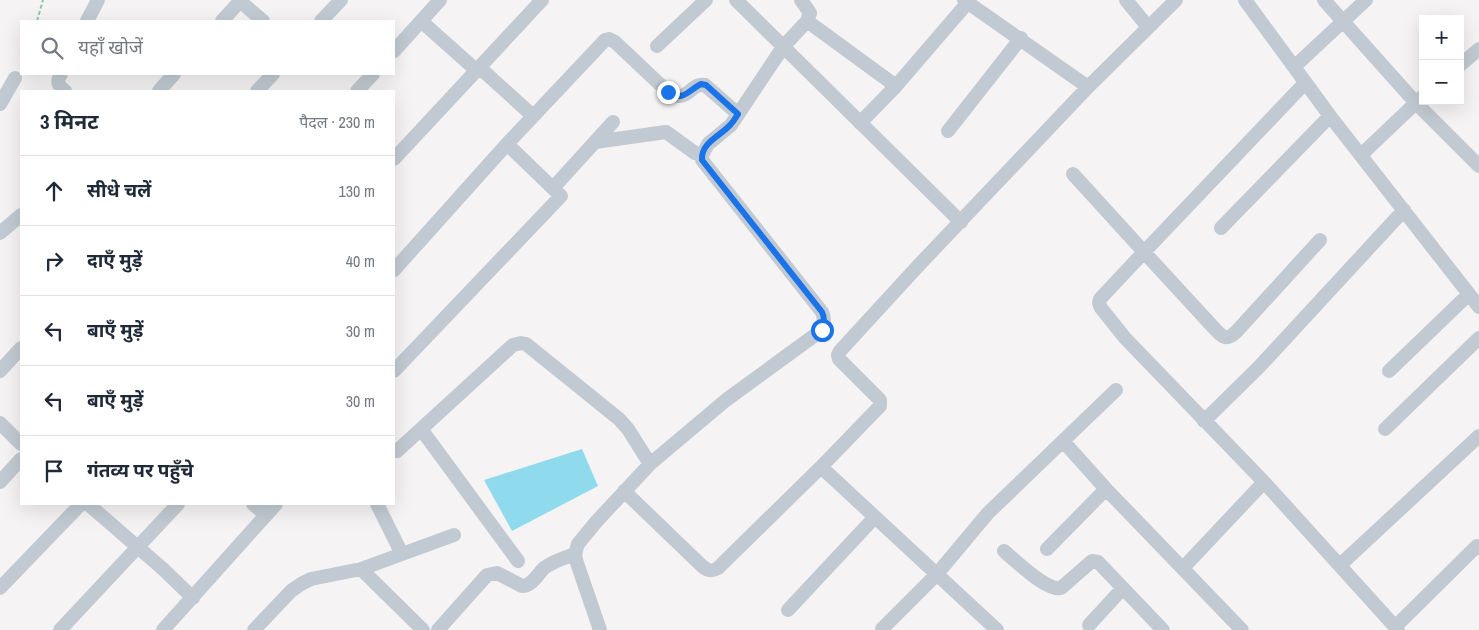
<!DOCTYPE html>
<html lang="hi">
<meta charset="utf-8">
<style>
body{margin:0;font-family:"Archivo Narrow","Noto Sans Devanagari",sans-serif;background:#f6f6f7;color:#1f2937}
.controls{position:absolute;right:15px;top:15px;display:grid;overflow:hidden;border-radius:0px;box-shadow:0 5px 20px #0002}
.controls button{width:45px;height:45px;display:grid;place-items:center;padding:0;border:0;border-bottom:1px solid #e0e1e3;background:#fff;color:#1f2937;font:25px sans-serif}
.stop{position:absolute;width:15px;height:15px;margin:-11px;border:4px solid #1a73e8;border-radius:50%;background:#fff}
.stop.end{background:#1a73e8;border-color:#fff;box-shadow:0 1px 5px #0008}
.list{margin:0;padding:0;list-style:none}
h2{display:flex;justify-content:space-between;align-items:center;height:65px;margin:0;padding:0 20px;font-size:21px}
h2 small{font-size:16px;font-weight:400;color:#747a83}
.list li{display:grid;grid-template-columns:32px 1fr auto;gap:15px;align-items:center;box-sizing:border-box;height:70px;padding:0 20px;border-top:1px solid #e0e1e3}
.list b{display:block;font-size:19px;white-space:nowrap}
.list em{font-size:16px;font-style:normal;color:#747a83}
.icon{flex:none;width:28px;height:28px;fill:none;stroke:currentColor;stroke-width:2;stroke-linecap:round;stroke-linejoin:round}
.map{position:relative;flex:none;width:1479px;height:630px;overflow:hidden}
.search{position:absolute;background:#fff;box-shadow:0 5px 20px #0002;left:20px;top:20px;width:375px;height:55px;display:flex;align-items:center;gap:12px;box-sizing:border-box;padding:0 18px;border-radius:0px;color:#747a83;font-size:19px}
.panel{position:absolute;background:#fff;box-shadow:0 5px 20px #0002;left:20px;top:90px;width:375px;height:415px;border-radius:0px}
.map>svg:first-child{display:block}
.water{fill:#90daee}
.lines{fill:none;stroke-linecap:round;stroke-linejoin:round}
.path{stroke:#7ad0a6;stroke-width:2;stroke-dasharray:4 2.5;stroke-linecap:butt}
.minor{stroke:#c1cad2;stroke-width:14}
.route{stroke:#1a73e8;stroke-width:6}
</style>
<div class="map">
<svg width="1479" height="630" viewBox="0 0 1479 630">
<rect width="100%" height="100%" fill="#f5f3f3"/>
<path class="water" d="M582,449l16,37 -86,45 -28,-51z"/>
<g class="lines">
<path class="path" d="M37,21l6,-21"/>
<path class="minor" d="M736,0l225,222
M964,0l124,87 88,-87
M1126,0l22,27
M1245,0l85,116 149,191
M1324,0l92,103 63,63
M240,1l23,20
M87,21l11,-21
M222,21l19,-21
M321,21l20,-21
M421,21l55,49
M807,21l89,65
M657,46l49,-46
M394,51l46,-51
M1460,65l19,-16
M479,67l54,49
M1294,67l72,-67
M61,74c-5,8 -3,11 4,17
M1305,83l-161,169 69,75c8,9 13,15 23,5l84,-92
M159,91l15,-17
M257,91l16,-17
M357,91l16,-17
M0,104l15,-26
M860,123l36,-37 74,-86
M948,131l73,-93
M595,142l71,-10 29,21 7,2
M1361,155l61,-58
M394,159l148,-159
M1073,174l71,78 -44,47 -1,4 2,5 24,30 139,144 134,148
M553,188l60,-66
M1221,228l109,-112
M0,233l21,-18
M394,270l113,-126 98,-104 4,-1 6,3 53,50c21,13 21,-10 37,-7l33,29
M0,371l21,-23
M394,371l167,-175 -54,-52
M1389,371l80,-77
M1204,421l55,-54 145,-157
M0,423l21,21
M421,429l97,132
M1385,429l94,-91
M1063,441l43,48 136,141
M394,451h3l116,-106 8,-2 5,1 93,75 9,10 22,35
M821,467l176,163
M0,482l21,-23
M624,491l78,75c6,5 10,6 16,2l103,-101 59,-61v-6l-41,-41 -1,-4 2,-4 78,-85 170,-179
M88,504l75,65 30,29
M253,504l13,11
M377,504l25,50
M1047,549l59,-60
M1004,551c12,10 42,40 57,37l31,-27 6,1 65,68
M1340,565l139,-129
M1183,568l81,-86
M361,569l62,61
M0,588l81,-84
M788,610l87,-93
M1089,625l34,-37
M1396,626l81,-80 2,2
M882,629l55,-55 51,-61 128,-123
M60,630l118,-126
M163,630l113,-126
M254,630l37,-39 10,-7 10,-5 50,-10 93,-34
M438,630l49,-55 10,-2 25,13c10,0 15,-11 22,-18 9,-7 20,-10 31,-14
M600,630l-24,-70 -1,-6 3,-10 18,-22 54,-58 76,-64 96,-70c2,-7 3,-12 0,-18l-120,-152v-5l6,-11 23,-19 52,-78 24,-26 3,-8 -9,-13"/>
</g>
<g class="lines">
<path class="route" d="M668,92c16,10 19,-1 33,-8l5,1 32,29c-2,3 -4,7 -7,10 -10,12 -30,18 -29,36l120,152c3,6 2,11 0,18"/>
</g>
</svg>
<div class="controls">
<button>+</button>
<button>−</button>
</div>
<div class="stop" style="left:822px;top:330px"></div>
<div class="stop end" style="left:668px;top:92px"></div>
<div class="search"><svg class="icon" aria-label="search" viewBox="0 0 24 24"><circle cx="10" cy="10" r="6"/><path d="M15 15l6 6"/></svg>यहाँ खोजें</div>
<section class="panel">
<h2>3 मिनट<small>पैदल · 230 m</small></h2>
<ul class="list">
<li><svg class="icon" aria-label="ahead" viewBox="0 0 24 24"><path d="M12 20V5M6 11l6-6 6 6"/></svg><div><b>सीधे चलें</b></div><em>130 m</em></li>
<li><svg class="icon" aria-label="right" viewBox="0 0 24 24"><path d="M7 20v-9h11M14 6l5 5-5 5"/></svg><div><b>दाएँ मुड़ें</b></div><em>40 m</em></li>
<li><svg class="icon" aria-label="left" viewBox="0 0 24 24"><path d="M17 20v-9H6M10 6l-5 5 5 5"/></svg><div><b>बाएँ मुड़ें</b></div><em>30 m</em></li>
<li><svg class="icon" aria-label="left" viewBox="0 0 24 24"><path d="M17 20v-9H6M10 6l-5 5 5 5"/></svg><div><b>बाएँ मुड़ें</b></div><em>30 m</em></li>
<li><svg class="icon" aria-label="arrive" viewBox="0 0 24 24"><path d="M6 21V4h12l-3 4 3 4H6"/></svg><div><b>गंतव्य पर पहुँचे</b></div></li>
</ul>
</section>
</div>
